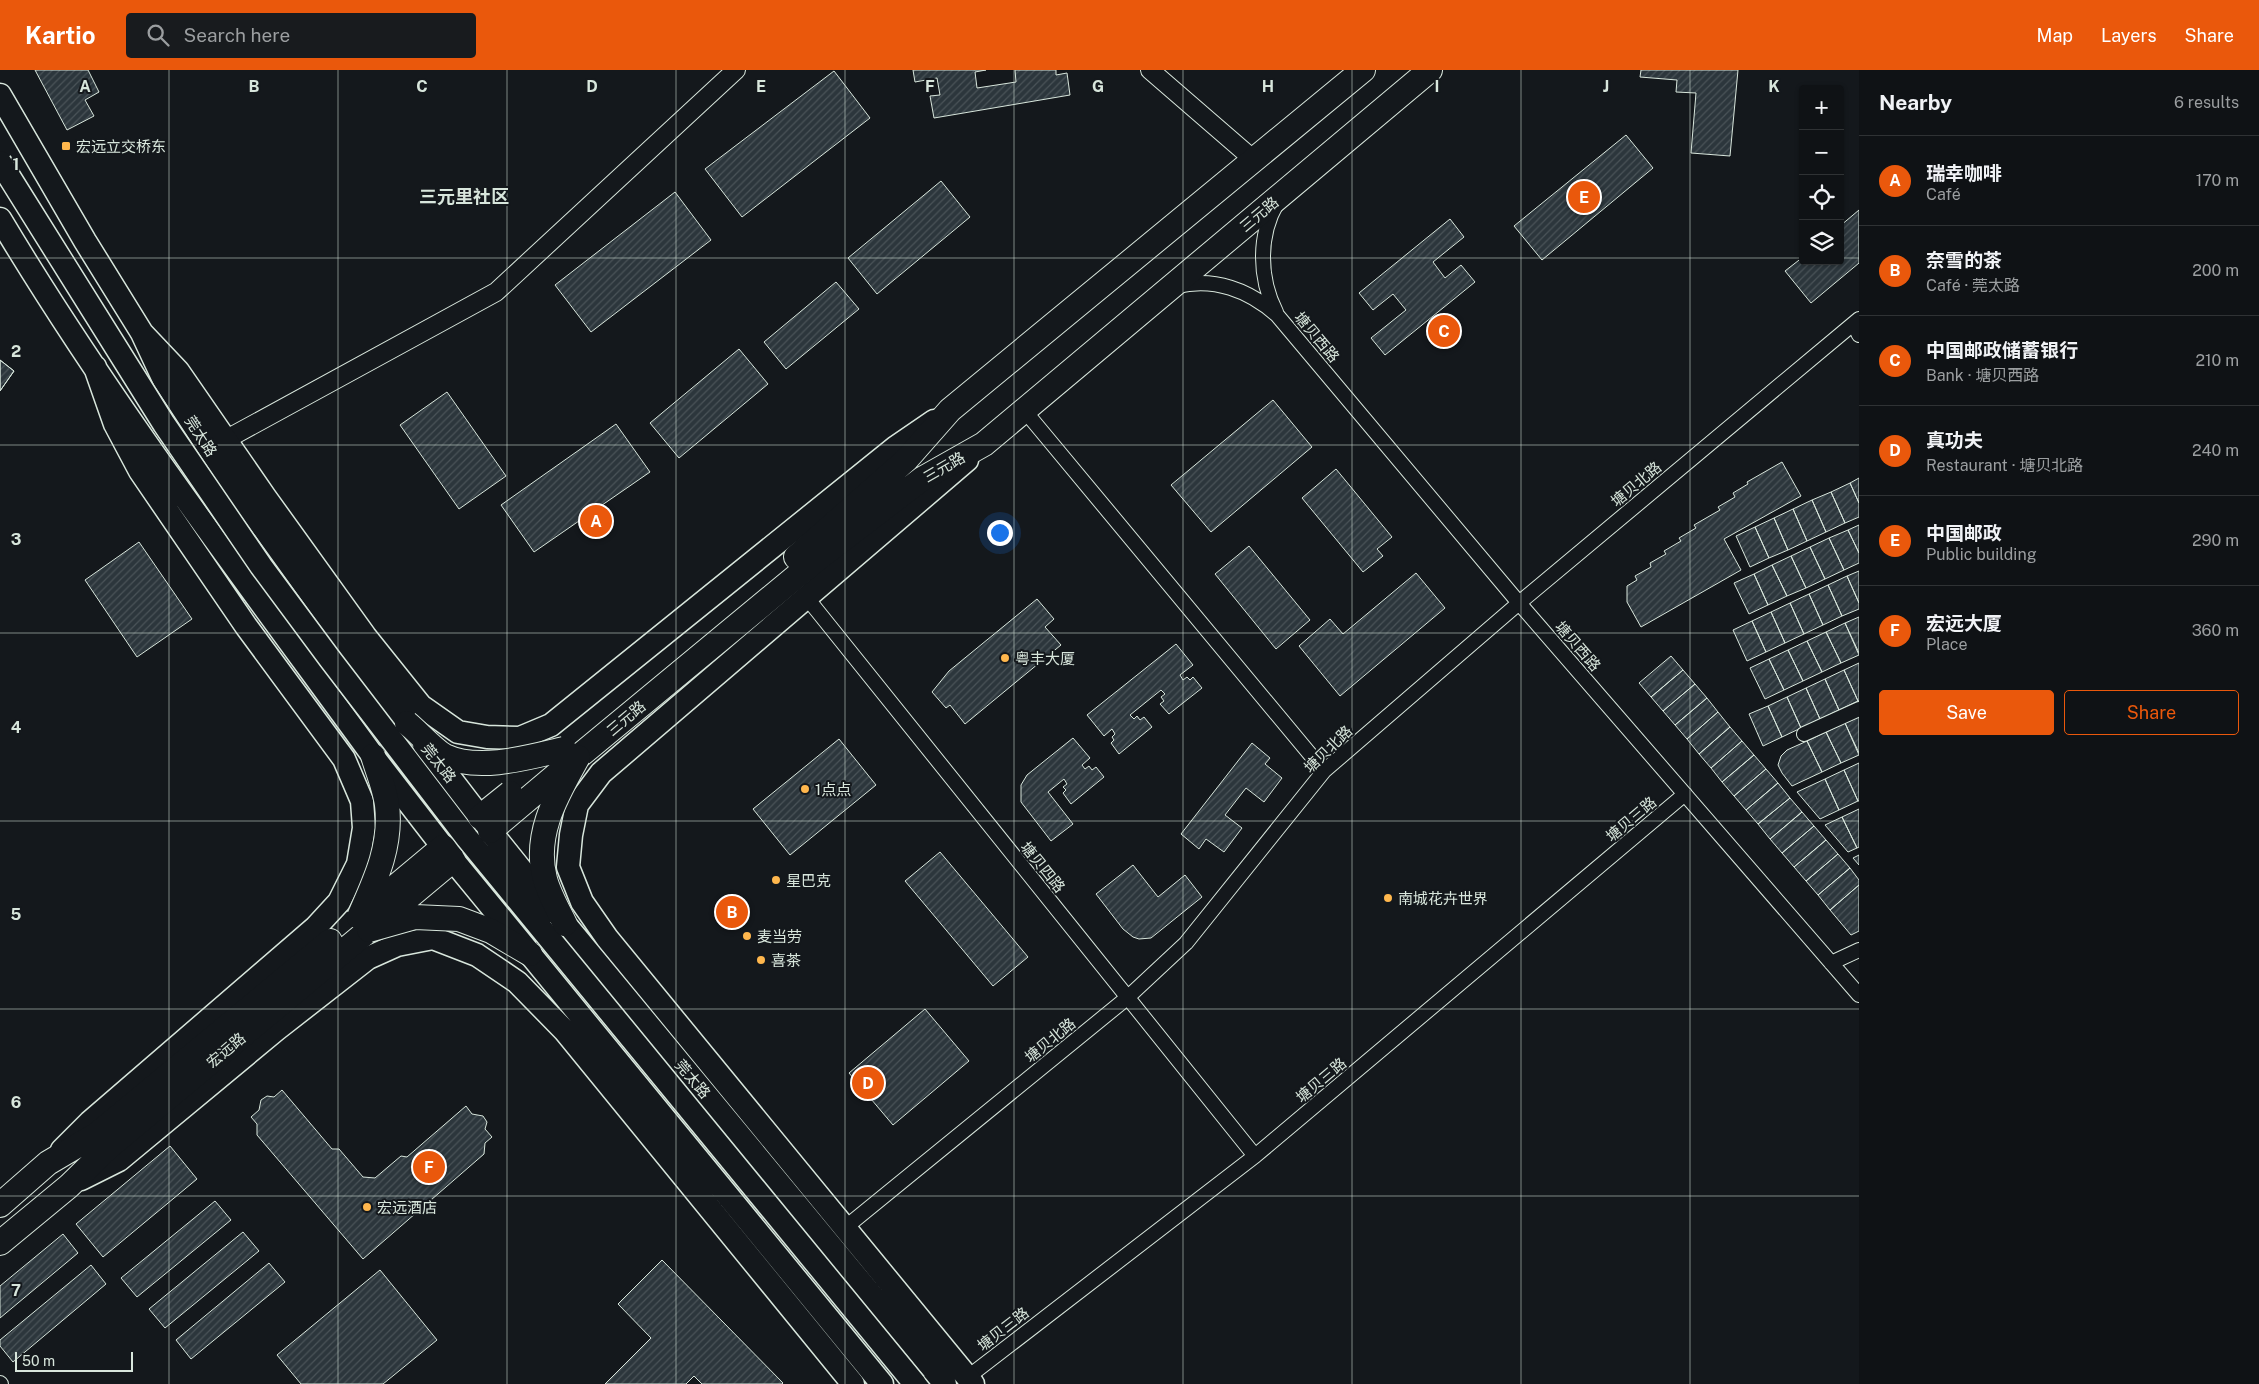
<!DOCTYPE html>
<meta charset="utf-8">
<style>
body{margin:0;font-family:"Public Sans","Noto Sans SC",sans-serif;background:#181b1e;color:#f1f3f6}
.controls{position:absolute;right:15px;top:15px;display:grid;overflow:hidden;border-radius:5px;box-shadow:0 1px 4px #0004}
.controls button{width:45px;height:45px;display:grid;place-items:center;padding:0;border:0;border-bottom:1px solid #2f3234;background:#0f1215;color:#f1f3f6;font:25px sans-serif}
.scale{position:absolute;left:15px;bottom:12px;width:118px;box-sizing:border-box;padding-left:5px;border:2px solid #d8e6dc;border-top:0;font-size:14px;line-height:18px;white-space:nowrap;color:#d8e6dc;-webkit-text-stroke:4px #14181c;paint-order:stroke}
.you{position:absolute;left:999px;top:462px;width:18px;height:18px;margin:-12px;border:4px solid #fff;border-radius:50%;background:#1a73e8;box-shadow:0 0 0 8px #1a73e833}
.badge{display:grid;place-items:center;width:32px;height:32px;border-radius:50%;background:#ea580c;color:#fff;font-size:16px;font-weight:700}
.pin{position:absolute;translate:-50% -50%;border:2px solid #fff;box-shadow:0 1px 5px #0006}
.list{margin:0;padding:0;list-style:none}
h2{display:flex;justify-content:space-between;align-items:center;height:65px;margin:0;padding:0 20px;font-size:21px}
h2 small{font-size:16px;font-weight:400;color:#9b9ea0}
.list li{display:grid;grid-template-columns:32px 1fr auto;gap:15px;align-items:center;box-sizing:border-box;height:90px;padding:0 20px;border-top:1px solid #2f3234}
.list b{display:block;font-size:19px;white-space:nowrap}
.list p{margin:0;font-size:16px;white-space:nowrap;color:#9b9ea0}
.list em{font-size:16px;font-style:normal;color:#9b9ea0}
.actions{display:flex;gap:10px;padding:15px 20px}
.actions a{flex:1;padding:11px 0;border:1px solid #ea580c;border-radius:5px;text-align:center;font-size:18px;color:#ea580c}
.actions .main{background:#ea580c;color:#fff}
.icon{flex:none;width:28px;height:28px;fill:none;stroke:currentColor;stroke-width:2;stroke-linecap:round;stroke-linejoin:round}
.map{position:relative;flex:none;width:1859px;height:1314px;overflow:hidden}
header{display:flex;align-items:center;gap:30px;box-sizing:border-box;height:70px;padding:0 25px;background:#ea580c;color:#fff}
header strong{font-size:24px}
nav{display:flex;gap:28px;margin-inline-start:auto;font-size:18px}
.search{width:350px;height:45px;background:#181b1e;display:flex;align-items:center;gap:12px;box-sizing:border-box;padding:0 18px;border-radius:5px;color:#9b9ea0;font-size:19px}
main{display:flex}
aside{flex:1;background:#0f1215}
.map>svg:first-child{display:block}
.building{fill:url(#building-hatch);stroke:#d8e6dc}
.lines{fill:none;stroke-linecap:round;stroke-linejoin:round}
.minor-casing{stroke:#d8e6dc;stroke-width:16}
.tertiary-casing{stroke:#d8e6dc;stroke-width:20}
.primary-casing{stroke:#d8e6dc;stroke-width:25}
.trunk-casing{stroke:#d8e6dc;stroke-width:26}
.minor{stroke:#14181c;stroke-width:14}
.tertiary{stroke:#14181c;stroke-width:18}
.primary{stroke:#14181c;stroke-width:22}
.trunk{stroke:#14181c;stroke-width:24}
.primary-bridge-casing{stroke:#d8e6dc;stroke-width:25;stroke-linecap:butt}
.trunk-bridge-casing{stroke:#d8e6dc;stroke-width:26;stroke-linecap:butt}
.primary-bridge{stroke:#14181c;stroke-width:22}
.trunk-bridge{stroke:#14181c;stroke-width:24}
.grid{fill:none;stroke:#d8e6dc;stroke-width:1;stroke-opacity:0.55}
.poi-dot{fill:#ffb74d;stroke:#14181c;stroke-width:2}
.labels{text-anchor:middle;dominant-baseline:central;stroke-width:4;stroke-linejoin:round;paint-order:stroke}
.poi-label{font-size:15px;fill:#d8e6dc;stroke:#14181c;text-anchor:start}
.street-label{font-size:15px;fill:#d8e6dc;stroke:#14181c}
.quarter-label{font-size:18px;font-weight:bold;fill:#d8e6dc;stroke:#14181c}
.grid-label{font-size:16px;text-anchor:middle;font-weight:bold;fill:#d8e6dc;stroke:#14181c;stroke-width:4;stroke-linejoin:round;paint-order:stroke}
</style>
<header>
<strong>Kartio</strong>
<div class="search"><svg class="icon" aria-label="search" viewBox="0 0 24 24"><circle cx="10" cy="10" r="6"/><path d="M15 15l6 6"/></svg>Search here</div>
<nav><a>Map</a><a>Layers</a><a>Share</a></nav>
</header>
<main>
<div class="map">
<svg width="1859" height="1314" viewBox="0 0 1859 1314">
<defs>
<pattern id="building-hatch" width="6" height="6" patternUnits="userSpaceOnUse" patternTransform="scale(1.25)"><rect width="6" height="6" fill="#2c363c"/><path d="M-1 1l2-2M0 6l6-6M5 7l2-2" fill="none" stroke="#4a5358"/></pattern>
</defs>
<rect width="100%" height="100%" fill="#14181c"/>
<path class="building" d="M35,0h53l11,22 -14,8 9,16 -27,14z
M913,0h73l-11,2 2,16 39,-6 -1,-12h41v5l11,-2 3,22 -136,23 -4,-22 10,-1 -3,-17 -22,4z
M1641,0h97l-8,86 -39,-3 5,-60 -20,-1 1,-12 -37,-3z
M834,1l36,47 -128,99 -37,-48z
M1626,65l27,33 -111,92 -28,-34z
M941,111l29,36 -93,77 -29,-36z
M675,122l36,48 -120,92 -36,-47z
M1859,140v53l-48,40 -26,-32 18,-14v4h37v-35z
M1450,149l14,18 -31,25 12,16 16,-13 14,17 -90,73 -14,-17 35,-28 -13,-16 -20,16 -14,-17z
M836,212l23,27 -73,60 -22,-27z
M739,279l29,35 -89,74 -29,-35z
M0,290l14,11 -14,20z
M0,290l14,11 -14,20z
M447,322l59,84 -47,33 -59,-84z
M1273,330l39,47 -101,85 -40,-47z
M616,354l34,48 -116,80 -33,-47z
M1782,392l19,34 -77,43 17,31 -100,57 -14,-25v-16l10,-6 -2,-4 16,-9 -1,-4 16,-9 -2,-3 17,-10 -2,-3 17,-10 -2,-3 26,-15 -2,-3 17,-10 -2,-4 15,-9 -1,-2z
M1336,399l56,68 -15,12 6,7 -20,16 -61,-74z
M1859,408v25l-9,-20z
M1850,413l9,20v14l-14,6 -14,-31z
M1831,422l14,31 -19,9 -14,-32z
M1812,430l14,32 -19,9 -14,-32z
M1793,439l14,32 -19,9 -14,-32z
M1774,448l14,32 -19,8 -14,-31z
M1859,455v28l-11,-23z
M1755,457l14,31 -19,9 -14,-31z
M1848,460l11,23v10l-15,7 -15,-32z
M1829,468l15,32 -19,9 -15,-32z
M139,472l53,77 -55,38 -52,-77z
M1249,476l61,74 -34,29 -61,-75z
M1810,477l15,32 -19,9 -15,-32z
M1791,486l15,32 -19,8 -15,-31z
M1772,495l15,31 -19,9 -14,-31z
M1859,501v32l-12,-27z
M1416,503l29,35 -105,88 -41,-50 31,-27 13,15z
M1754,504l14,31 -19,9 -15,-31z
M1847,506l12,27v6l-17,7 -14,-31z
M1828,515l14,31 -19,9 -14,-31z
M1809,524l14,31 -19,9 -14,-31z
M1037,529l17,20 -9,8 16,18 -96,79 -15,-19 -4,3 -14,-16 17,-21z
M1790,533l14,31 -19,9 -14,-31z
M1771,542l14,31 -19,9 -14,-31z
M1859,547v36l-14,-30z
M1752,551l14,31 -19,9 -14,-31z
M1845,553l14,32 -18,8 -15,-31z
M1826,562l15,31 -19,9 -15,-31z
M1807,571l15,31 -19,9 -15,-31z
M1176,574l17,21 -13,10 3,5 4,-3 3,3 3,-3 9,11 -33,26 -9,-10 4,-3 -3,-4 4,-3 -4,-4 -31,25 4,4 3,-3 3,4 4,-3 8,10 -33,27 -8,-11 3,-3 -2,-3 3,-3 -3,-5 -8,7 -17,-21z
M1788,580l15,31 -19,9 -15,-31z
M1671,586l12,14 -32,27 -12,-14z
M1769,589l15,31 -19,9 -15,-31z
M1859,593v38h-1l-14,-31z
M1683,600l12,14 -32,27 -12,-14z
M1844,600l14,31 -19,9 -14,-31z
M1825,609l14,31 -19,9 -14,-31z
M1695,614l12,14 -32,27 -12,-14z
M1806,618l14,31 -19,9 -14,-31z
M1787,627l14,31 -19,9 -14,-31z
M1707,628l11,14 -31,27 -12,-14z
M1768,636l14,31 -19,9 -14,-32z
M1718,642l12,15 -31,27 -12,-15z
M1859,647v36l-14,-30z
M1845,653l14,32 -18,8 -15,-31z
M1730,657l12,14 -31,27 -12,-14z
M1826,662l15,31 -19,9 -15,-31z
M1073,668l17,20 -8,7 3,4 4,-3 3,4 4,-3 8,10 -33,27 -8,-11 3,-3 -3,-3 4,-3 -3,-5 -16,13 25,32 -22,17 -30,-39v-17l6,-10z
M839,669l37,46 -86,70 -37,-46z
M1742,671l12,14 -32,27 -11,-14z
M1807,671l15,31 -30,14 -10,-13 -4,-8 3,-9 6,-6z
M1252,673l18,15 -5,6 17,14 -18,24 -18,-14 -21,27 17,13 -18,24 -18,-13 -7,10 -18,-15z
M1754,685l12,14 -32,27 -12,-14z
M1859,693v38h-1l-14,-31z
M1766,699l12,14 -32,27 -12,-14z
M1844,700l14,31 -19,9 -14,-31z
M1825,709l14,31 -19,9 -23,-27z
M1778,713l12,15 -32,26 -12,-14z
M1790,728l12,14 -32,27 -12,-15z
M1859,739v38l-2,1 -15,-31z
M1802,742l12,14 -32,27 -12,-14z
M1842,747l15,31 -9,4 -23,-27z
M1814,756l12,14 -32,27 -12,-14z
M1826,770l12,14 -32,27 -12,-14z
M940,782l88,105 -35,29 -88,-105z
M1838,784l12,14 -32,27 -12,-14z
M1859,785v10l-6,-7z
M1133,795l25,32 27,-22 17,22 -51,41 -12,1 -6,-2 -10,-8 -27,-35z
M1850,798l9,12v5l-29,25 -12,-15z
M1859,815v46l-8,4 -21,-25z
M925,939l44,52 -76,64 -44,-52z
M282,1020l50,59h7l24,28 12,1 26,-22 6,1 59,-51 6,8 11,2 4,6 -2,7 7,8 -7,6 -1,11 -121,105 -106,-124v-11l-6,-7 8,-7 2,-10 6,-4 7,1z
M170,1076l27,33 -94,78 -27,-33z
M215,1131l16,19 -94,77 -16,-19z
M243,1162l16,19 -94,77 -16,-19z
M63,1164l15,19 -78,65v-32z
M662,1190l121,123 -1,1h-80l-8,-8 -8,8h-81l46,-46 -33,-34z
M269,1193l16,19 -94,77 -15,-19z
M91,1195l15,19 -93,78 -13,-16v-6z
M380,1200l57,70 -54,44h-82l-24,-29z"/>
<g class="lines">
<g class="minor-casing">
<path id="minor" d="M1177,216c37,-9 72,4 100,29l242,288 340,392
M1276,242c-17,-34 -18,-76 1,-109
M1854,254l5,11
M1024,340l300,361
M807,528l448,558
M1804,664l55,-25
M1831,893l28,-13
M846,1157l281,-229 59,-55 138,-172 195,-168 340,-284
M968,1307l287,-221 430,-362
M0,1313l1,1"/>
</g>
<g class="tertiary-casing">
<path id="tertiary" d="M1150,0l104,90
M225,370l271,-148 240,-222"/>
</g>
<g class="primary-casing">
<path id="primary" d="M0,25l85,146 57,92 22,47 75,114 111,154 57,75
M0,149c112,187 245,361 373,537
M142,263l36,38 87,126 100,139 56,70 37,26 29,5 33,1 31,-13 345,-278 38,-26
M967,390l-366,313 -24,32 -6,30 -3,32 14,35 25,36 366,446
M565,854l380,460
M530,884l352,430
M62,1080l28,-28 226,-195 23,-25 19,-38 6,-36 -2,-27 -18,-42 -98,-133 -106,-155 -25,-47 -20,-57
M81,1109l38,-19 158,-131 91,-71 29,-13 36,-7 44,17 40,27 48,49 288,353"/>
</g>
<g class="trunk-casing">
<path id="trunk" d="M796,487l110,-97 44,-50 413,-340
M578,687l237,-196 107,-82 62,-35 446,-374
M0,1135l48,-42 49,-29 233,-193
M0,1173l69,-57 40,-39 260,-217"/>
</g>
<use href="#minor" class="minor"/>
<use href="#tertiary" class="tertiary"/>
<use href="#primary" class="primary"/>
<use href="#trunk" class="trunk"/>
<g class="primary-bridge-casing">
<path id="primary-bridge" d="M0,92l164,262 97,142 69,93 137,179 448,546
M424,674l56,73
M375,689l68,88
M490,761l65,81
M453,790l74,90"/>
</g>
<g class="trunk-bridge-casing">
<path id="trunk-bridge" d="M407,653c11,9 27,27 38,33 34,16 85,1 119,-7
M480,747l30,-24
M490,761l77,-65
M364,843l79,-66
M359,847c16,-36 33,-71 28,-112 -2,-16 -9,-33 -14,-49
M380,851l73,-61
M565,854c-7,-14 -16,-30 -20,-45 -12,-45 12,-84 33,-122
M369,860l46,-13 44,2 32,12 39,23"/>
</g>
<use href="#primary-bridge" class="primary-bridge"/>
<use href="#trunk-bridge" class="trunk-bridge"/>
</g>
<path class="grid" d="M169,0v1314M338,0v1314M507,0v1314M676,0v1314M845,0v1314M1014,0v1314M1183,0v1314M1352,0v1314M1521,0v1314M1690,0v1314M0,188h1803M1840,188h19M0,375h1859M0,563h1859M0,751h1859M0,939h1859M0,1126h1859"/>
<g class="poi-dot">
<rect x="61" y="71" width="10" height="10" rx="2.5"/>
<circle cx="1005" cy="588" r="5"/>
<circle cx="805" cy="719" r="5"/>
<circle cx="776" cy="810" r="5"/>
<circle cx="1388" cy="828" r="5"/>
<circle cx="747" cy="866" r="5"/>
<circle cx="761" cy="890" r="5"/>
<circle cx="367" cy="1137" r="5"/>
</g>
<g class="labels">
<g class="poi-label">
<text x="76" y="76">宏远立交桥东</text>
<text x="1015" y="588">粤丰大厦</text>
<text x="815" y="719">1点点</text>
<text x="786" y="810">星巴克</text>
<text x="1398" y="828">南城花卉世界</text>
<text x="757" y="866">麦当劳</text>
<text x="771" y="890">喜茶</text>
<text x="377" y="1137">宏远酒店</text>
</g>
<g class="street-label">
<text transform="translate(1259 144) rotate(-40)">三元路</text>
<text transform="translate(1317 267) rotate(50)">塘贝西路</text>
<text transform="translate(201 366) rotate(57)">莞太路</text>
<text transform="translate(944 397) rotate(-30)">三元路</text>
<text transform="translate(1636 414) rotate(-40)">塘贝北路</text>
<text transform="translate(1578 576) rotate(49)">塘贝西路</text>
<text transform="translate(626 648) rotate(-40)">三元路</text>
<text transform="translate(1328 679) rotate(-44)">塘贝北路</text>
<text transform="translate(439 693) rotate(52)">莞太路</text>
<text transform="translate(1631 749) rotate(-40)">塘贝三路</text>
<text transform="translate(1043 797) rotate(51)">塘贝四路</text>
<text transform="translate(1050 970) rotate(-39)">塘贝北路</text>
<text transform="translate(226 980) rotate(-40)">宏远路</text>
<text transform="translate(693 1009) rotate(50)">莞太路</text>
<text transform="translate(1321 1010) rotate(-40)">塘贝三路</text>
<text transform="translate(1003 1259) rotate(-38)">塘贝三路</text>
</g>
<g class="quarter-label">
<text x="464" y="126">三元里社区</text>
</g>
</g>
<g class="grid-label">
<text x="85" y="22">A</text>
<text x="254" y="22">B</text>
<text x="422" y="22">C</text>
<text x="592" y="22">D</text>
<text x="761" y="22">E</text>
<text x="930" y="22">F</text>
<text x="1098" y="22">G</text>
<text x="1268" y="22">H</text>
<text x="1437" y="22">I</text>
<text x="1606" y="22">J</text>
<text x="1774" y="22">K</text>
<text x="16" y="100">1</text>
<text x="16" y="287">2</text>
<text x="16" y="475">3</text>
<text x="16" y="663">4</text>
<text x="16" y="850">5</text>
<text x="16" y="1038">6</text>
<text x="16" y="1226">7</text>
</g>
</svg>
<div class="controls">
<button>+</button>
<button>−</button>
<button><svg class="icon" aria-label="locate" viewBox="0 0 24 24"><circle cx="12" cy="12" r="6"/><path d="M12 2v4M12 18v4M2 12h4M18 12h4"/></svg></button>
<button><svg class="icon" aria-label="layers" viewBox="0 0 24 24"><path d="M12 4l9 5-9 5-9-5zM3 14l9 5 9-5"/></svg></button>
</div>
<div class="scale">50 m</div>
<div class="you"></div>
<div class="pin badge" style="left:596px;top:451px">A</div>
<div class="pin badge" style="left:732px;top:842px">B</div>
<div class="pin badge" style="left:1444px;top:261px">C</div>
<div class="pin badge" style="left:868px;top:1013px">D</div>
<div class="pin badge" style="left:1584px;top:127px">E</div>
<div class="pin badge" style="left:429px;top:1097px">F</div>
</div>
<aside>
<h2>Nearby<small>6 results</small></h2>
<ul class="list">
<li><span class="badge">A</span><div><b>瑞幸咖啡</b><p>Café</p></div><em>170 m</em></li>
<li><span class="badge">B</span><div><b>奈雪的茶</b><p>Café · 莞太路</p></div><em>200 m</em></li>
<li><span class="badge">C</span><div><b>中国邮政储蓄银行</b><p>Bank · 塘贝西路</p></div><em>210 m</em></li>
<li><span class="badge">D</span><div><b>真功夫</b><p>Restaurant · 塘贝北路</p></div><em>240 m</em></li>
<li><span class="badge">E</span><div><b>中国邮政</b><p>Public building</p></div><em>290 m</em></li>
<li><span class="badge">F</span><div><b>宏远大厦</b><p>Place</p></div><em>360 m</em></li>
</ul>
<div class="actions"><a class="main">Save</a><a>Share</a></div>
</aside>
</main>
